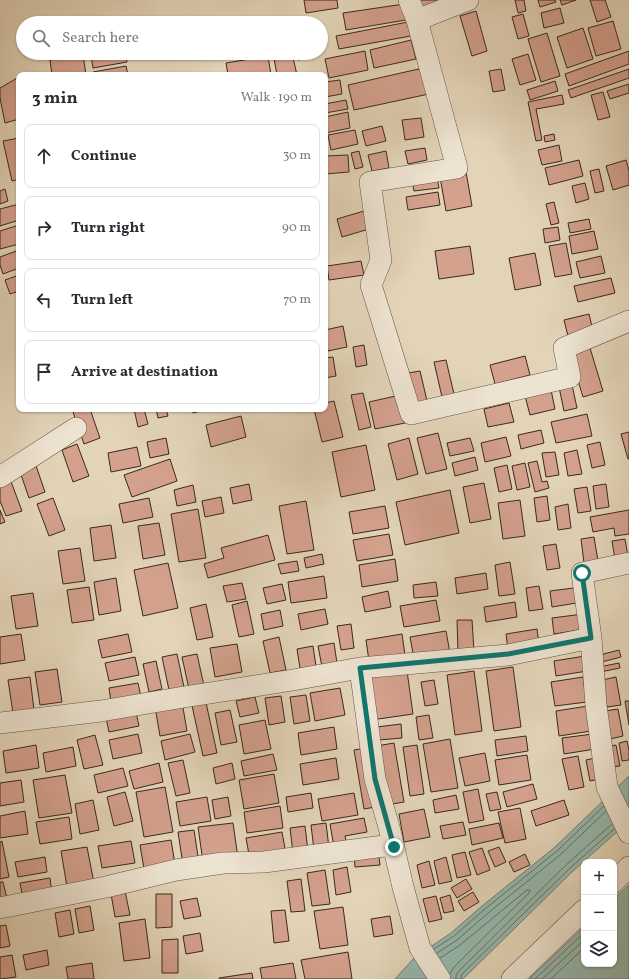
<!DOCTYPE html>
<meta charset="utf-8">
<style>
body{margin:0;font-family:Vollkorn,serif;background:#f7f7f7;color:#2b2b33}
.controls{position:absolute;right:12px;bottom:12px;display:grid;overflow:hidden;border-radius:8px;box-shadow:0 1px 3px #0004}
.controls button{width:36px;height:36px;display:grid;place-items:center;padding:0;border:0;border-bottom:1px solid #e1e1e2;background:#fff;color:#2b2b33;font:20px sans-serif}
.stop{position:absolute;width:12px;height:12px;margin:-9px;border:3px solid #0f766e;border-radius:50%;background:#fff}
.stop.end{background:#0f766e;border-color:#fff;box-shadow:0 1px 4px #0008}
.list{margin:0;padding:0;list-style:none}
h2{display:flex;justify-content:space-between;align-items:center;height:52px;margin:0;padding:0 16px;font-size:17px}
h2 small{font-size:13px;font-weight:400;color:#7c7c81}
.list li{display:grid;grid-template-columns:26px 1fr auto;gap:12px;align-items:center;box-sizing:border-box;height:64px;margin:0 8px 8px;padding:0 8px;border:1px solid #e1e1e2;border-radius:8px}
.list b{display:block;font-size:15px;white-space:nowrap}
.list em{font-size:13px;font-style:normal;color:#7c7c81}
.icon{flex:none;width:22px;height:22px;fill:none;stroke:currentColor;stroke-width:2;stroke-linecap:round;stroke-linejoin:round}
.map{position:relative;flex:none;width:629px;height:979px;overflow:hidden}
.search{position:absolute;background:#fff;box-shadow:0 1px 3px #0004;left:16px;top:16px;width:312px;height:44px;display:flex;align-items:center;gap:10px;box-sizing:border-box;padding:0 14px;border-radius:22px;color:#7c7c81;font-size:15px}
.panel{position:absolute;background:#fff;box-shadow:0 1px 3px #0004;left:16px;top:72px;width:312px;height:340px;border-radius:8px}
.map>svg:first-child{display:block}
.water{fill:#95b8ac;stroke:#717e74}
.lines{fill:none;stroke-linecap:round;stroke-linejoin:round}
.shore{stroke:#687066;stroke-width:1}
.building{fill:#d4a18d;stroke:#3b2820}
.minor-casing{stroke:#655346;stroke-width:22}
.minor{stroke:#ede3d1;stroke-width:21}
.route{stroke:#0f766e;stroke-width:5}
</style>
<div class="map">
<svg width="629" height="979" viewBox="0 0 629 979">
<rect width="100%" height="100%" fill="#e3d4b8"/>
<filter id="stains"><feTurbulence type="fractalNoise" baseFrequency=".005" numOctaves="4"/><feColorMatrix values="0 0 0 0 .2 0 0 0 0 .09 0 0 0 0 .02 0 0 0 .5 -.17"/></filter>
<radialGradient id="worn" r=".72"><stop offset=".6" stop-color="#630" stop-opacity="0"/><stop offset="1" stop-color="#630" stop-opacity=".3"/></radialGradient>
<path class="water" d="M629,776v45l-57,51 -109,107h-68l19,-21 37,-25 31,-27 72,-58z
M629,885v94h-100l55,-52v37h30v-65z"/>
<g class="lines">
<path class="shore" d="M434,949l20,-13 31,-27 72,-58 47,-45
M437,953l20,-13 31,-27 72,-58 46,-44
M440,958l20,-13 67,-55h3l-1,3 -75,74 -4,7
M456,979v-4l3,-4 107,-106 46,-41
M461,979l1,-5 107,-105 45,-40
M535,979l49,-46
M542,979l42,-39
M551,979l33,-31"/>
</g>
<path class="building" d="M304,0h33l1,8 -32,5z
M413,0h34l-32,10z
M515,0h9l2,11 -8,2z
M538,0h17l1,2 -16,5z
M560,0h16l-14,5z
M590,0h15l6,17 -14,5z
M404,4l2,16 -60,10 -3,-17z
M560,8l4,15 -20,5 -3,-15z
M476,11l11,40 -15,5 -12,-40z
M523,14l6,22 -11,3 -6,-22z
M613,21l8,28 -25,7 -8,-28z
M408,22l3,14 -72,13 -3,-13z
M583,28l10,31 -26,9 -10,-31z
M547,33l13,43 -19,6 -13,-43z
M411,40l5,19 -42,9 -4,-18z
M365,51l3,19 -39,8 -4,-19z
M629,51v13l-60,22 -4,-12z
M101,53h24l2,9 -34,6 -2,-13z
M273,53h19l5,22h-20z
M297,53h17l1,4 -17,3z
M528,54l8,26 -16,5 -8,-26z
M83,55l3,20h-34l-2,-15z
M268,56l3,19h-43l-2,-12z
M126,66l2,9h-35v-3z
M423,68l6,26 -75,16 -6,-25z
M501,69l4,21 -12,2 -4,-21z
M629,69v9l-58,20 -3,-8z
M19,77v42l-14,4 -5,-25v-10z
M340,80l2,14 -17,3v-15z
M555,81l3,10 -28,9 -3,-10z
M629,84v9l-19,6 -3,-8z
M603,92l7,25 -12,3 -7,-25z
M562,95l2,9 -28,5 6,31 -6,1 -8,-39z
M346,100l2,9 -23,4v-9z
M348,112l2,16 -25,5v-16z
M421,118l3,19 -19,3 -3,-20z
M382,126l4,15 -20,5 -4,-15z
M355,130l3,14 -27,6 -3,-15z
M554,134l1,6 -10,2 -1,-6z
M19,138v41l-7,2 -9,-40z
M559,145l3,16 -20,4 -4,-15z
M425,148l2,12 -19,4 -3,-13z
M359,151l4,16 -8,2 -4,-16z
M386,151l3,17 -17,3 -4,-16z
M348,155l1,17 -24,2v-18z
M579,160l4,16 -34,9 -4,-17z
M626,160l3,11v14l-16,5 -7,-24z
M599,169l5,22 -9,2 -5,-22z
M436,172l3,16 -25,3 -3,-15z
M466,172l6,34 -26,5 -6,-34z
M585,183l4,16 -13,4 -4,-17z
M5,189l3,12 -8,3v-13z
M438,192l2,13 -32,5 -2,-13z
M554,202l5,21 -8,2 -5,-21z
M19,204v16l-19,6v-17z
M364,211l5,18 -27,8 -5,-18z
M589,219l2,10 -21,4 -2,-10z
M19,225v19l-19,5v-18z
M558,227l2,13 -15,3 -2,-14z
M594,231l4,18 -26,5 -3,-18z
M566,243l6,31 -17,3 -6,-31z
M470,246l4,28 -35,5 -4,-28z
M19,250v18l-16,6 -3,-9v-8z
M535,253l6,32 -26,5 -6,-32z
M601,256l4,17 -25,5 -4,-16z
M361,261l3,14 -35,5 -2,-14z
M19,275v16l-9,3 -5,-14z
M611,278l4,15 -37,9 -4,-16z
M589,314l4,17 -25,5 -4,-16z
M343,326l4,21 -19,4 -3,-12v-9z
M364,345l3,20 -11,2 -3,-20z
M590,348l13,43 -20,6 -13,-43z
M525,356l5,19 -35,9 -5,-19z
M333,357l3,19 -11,2v-20z
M446,360l8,34 -12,3 -8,-35z
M420,371l8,34 -12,3 -8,-35z
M572,385l5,23 -13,3 -5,-24z
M551,390l4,19 -25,6 -5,-19z
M363,393l8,34 -12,3 -8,-35z
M400,395l5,28 -30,6 -6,-27z
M334,401l9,36 -21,5 -8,-33h11v-6z
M509,403l5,19 -26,5 -4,-18z
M82,409h8l10,29 -16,6 -11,-32z
M134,409h10l4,15 -10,3z
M156,409h10l2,7 -10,2z
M192,409h16l-15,4z
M587,414l5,22 -36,7 -5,-21z
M241,416l5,21 -35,10 -5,-22z
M541,430l3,13 -23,6 -3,-14z
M629,432v27h-1l-7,-25z
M438,433l9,36 -21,5 -9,-36z
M506,437l5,19 -26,6 -4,-19z
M166,438l3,16 -19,4 -3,-16z
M409,438l9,36 -21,6 -9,-36z
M470,438l4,13 -24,5 -3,-13z
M600,442l5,23 -13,3 -5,-23z
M77,444l12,32 -16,6 -11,-32z
M366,445l9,45 -34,7 -9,-45z
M137,447l4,19 -30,6 -3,-19z
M577,450l5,24 -14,2 -4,-23z
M555,452l4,23 -13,2 -4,-24z
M475,457l3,13 -23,6 -3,-13z
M170,459l7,22 -45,16 -8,-22z
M34,460l11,32 -16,6 -11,-32z
M537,461l5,21 5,-1 2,7 -14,4 -7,-29z
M525,463l5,24 -13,3 -5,-24z
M507,465l5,24 -13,3 -5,-24z
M10,479l12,32 -16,5 -6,-15v-19z
M484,483l7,36 -21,4 -7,-36z
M249,484l3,16 -19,4 -3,-16z
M606,484l3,23 -13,2 -3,-23z
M193,485l3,17 -19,4 -3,-16z
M587,487l4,24 -13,2 -4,-24z
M450,490l9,43 -54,12 -9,-43z
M547,496l3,24 -13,2 -3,-24z
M221,497l3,16 -19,4 -3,-16z
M53,498l12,32 -16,6 -12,-32z
M149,498l4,19 -30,6 -4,-19z
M520,500l5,36 -22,3 -5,-36z
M306,501l8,49 -27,4 -8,-48z
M568,504l3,24 -13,2 -3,-23z
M385,506l4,22 -36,6 -4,-22z
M198,509l8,49 -27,4 -8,-48z
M0,510l5,12 -5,2z
M629,510v24l-14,2 -1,-8 -21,4 -3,-15z
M159,523l6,32 -22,4 -5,-33z
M111,525l5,33 -22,3 -4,-33z
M389,534l4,21 -36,6 -4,-21z
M268,535l7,25 -67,18 -4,-14 20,-6 -3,-10z
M594,537l4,24 -14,2 -3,-24z
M625,539l4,24 -13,2 -4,-24z
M556,544l4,24 -13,2 -4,-24z
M80,548l5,33 -22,3 -5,-33z
M322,554l2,10 -18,4 -2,-10z
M395,559l3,22 -36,6 -3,-22z
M297,561l2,10 -18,3 -3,-10z
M510,562l5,32 -16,2 -4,-31z
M168,563l10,45 -35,8 -9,-46z
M486,573l2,16 -31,5 -2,-16z
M324,576l3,22 -36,5 -3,-21z
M116,578l5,33 -22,4 -5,-33z
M436,582l2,14 -24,2 -1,-13z
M242,583l4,16 -19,3 -4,-16z
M282,584l4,16 -19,4 -4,-16z
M539,586l4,23 -14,2 -3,-23z
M89,587l5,33 -22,3 -5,-33z
M581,587l2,15 -31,5 -2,-16z
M388,591l3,16 -26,5 -3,-15z
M33,593l5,33 -22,3 -5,-33z
M436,600l4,21 -36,6 -4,-21z
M247,601l7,33 -15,3 -7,-32z
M515,602l2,15 -31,5 -2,-15z
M206,604l7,33 -16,3 -7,-32z
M325,609l3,15 -27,6 -3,-16z
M280,610l3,16 -19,4 -3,-16z
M583,614l2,15 -31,5 -2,-16z
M457,620h15l2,31 -16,1z
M351,624l3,24 -13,2 -4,-24z
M537,629l2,16 -31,5 -2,-16z
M446,631l4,22 -36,6 -4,-22z
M21,634l4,26 -25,4v-27z
M128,634l4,18 -30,6 -4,-18z
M402,634l3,21 -36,6 -3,-21z
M279,637l7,33 -16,3 -7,-32z
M334,643l4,27 -15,2 -5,-26z
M237,644l5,28 -27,5 -5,-29z
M313,646l4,27 -16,2 -4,-26z
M619,650l2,7 -23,6 -2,-7z
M177,654l7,33 -15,3 -7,-33z
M197,654l7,32 -15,3 -7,-32z
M585,656l2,15 -31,5 -2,-15z
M135,657l4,18 -30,6 -4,-18z
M156,661l6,28 -13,3 -6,-28z
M619,663l1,5 -20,4 -1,-5z
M513,667l8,60 -27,4 -8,-60z
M57,669l5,33 -22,3 -5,-33z
M407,671l6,43 -42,6 -7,-44z
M474,671l8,60 -27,4 -8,-60z
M30,677l4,33 -21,3 -5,-33z
M583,677l4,25 -32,4 -4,-24z
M616,677l5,28 -14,2 -5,-27z
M434,680l4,24 -13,2 -4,-24z
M138,683l3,14 -30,5 -2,-14z
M340,688l5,27 -30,6 -5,-28z
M306,695l4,26 -16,3 -4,-27z
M281,696l4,26 -16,3 -4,-27z
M255,697l4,16 -19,4 -4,-16z
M205,698l12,55 -14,3 -12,-55z
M625,701h4v24z
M182,702l5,29 -27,5 -5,-29z
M588,706l3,25 -32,5 -3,-25z
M135,707l4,19 -30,6 -4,-19z
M618,709l5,27 -13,3 -5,-28z
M230,710l7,32 -16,3 -6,-32z
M429,715l4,23 -14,2 -3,-23z
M265,720l6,29 -27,5 -5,-29z
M401,724l1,14 -23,2 -2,-13z
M334,727l3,22 -36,6 -3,-22z
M138,734l4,19 -29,6 -4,-19z
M190,734l5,18 -30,8 -4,-19z
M593,734l2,15 -31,5 -2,-16z
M95,735l8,30 -19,4 -7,-29z
M526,736l2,15 -31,5 -2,-16z
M450,739l8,49 -27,4 -8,-48z
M627,741l2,9v10l-7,1 -3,-18z
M394,743l10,59 -40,7 -10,-59z
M36,745l3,23 -33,5 -3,-22z
M417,745l7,49 -14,2 -7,-49z
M616,745l4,21 -10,1 -4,-20z
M73,747l3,19 -30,6 -3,-19z
M485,753l5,28 -25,5 -6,-28z
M273,754l4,16 -33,6 -3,-15z
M527,755l4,25 -32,5 -4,-25z
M578,756l6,31 -15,3 -7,-31z
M336,758l3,21 -36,6 -3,-21z
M595,758l4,21 -9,2 -4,-21z
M183,760l7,33 -14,3 -8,-33z
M159,763l4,19 -29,7 -5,-18z
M232,763l3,16 -19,5 -3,-16z
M123,768l5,18 -30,7 -4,-18z
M274,774l5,29 -35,6 -5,-29z
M65,775l7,38 -33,5 -6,-38z
M21,780l3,22 -24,4v-23z
M533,784l4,15 -30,8 -4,-15z
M165,787l8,45 -29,5 -8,-45z
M478,789l6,31 -15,3 -6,-31z
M125,792l8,29 -19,5 -7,-29z
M497,792l4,17 -11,2 -4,-17z
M311,793l2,15 -25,4 -2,-15z
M354,793l4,22 -36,6 -4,-22z
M456,795l3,14 -24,4 -2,-13z
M207,797l4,24 -31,5 -4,-24z
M228,797l3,19 -16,3 -3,-19z
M93,800l6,30 -19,4 -5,-30z
M564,800l5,15 -33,11 -5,-15z
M280,806l3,22 -36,5 -3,-21z
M520,808l6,31 -21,4 -7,-31z
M424,809l6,28 -26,5 -5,-28z
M25,811l3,23 -28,4v-22z
M69,817l3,22 -32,5 -4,-22z
M364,818l3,14 -22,4 2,9 -13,2 -4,-23z
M463,822l3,13 -23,4 -3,-13z
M233,823l5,35 -35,4 -5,-35z
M326,823l3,25 -15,2 -3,-25z
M499,823l4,15 -31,7 -3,-16z
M305,826l3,25 -15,2 -3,-25z
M194,830l5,33 -16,2 -5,-33z
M282,832l4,22 -36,6 -4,-22z
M171,840l4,24 -31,5 -4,-24z
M2,841l7,36 -9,2v-37z
M131,841l4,22 -33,5 -4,-22z
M87,847l7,36 -27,4 -6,-36z
M499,847l7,15 -11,5 -7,-16z
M482,848l8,22 -13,5 -8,-23z
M378,850l2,15 -25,2 -1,-15z
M465,852l6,23 -14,3 -5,-23z
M525,854l5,11 -16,7 -5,-10z
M45,857l2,15 -29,5 -3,-15z
M446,857l6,24 -13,3 -5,-23z
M429,861l6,24 -13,3 -5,-23z
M347,867l4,25 -15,3 -3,-25z
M325,870l5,34 -18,2 -5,-33z
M50,878l2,16 -29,5 -3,-16z
M301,879l4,32 -14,1 -4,-31z
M466,879l6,10 -15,9 -6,-10z
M0,882h3l5,21 -8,2z
M125,891l5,24 -15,2 -4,-23z
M473,892l6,10 -15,9 -6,-10z
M156,894h16v33l-16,1z
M450,895l4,16 -10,2 -4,-15z
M436,896l6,23 -13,3 -6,-23z
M197,898l4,18 -17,3 -4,-18z
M90,906l4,24 -15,3 -4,-24z
M343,907l5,38 -28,4 -6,-38z
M70,910l4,24 -15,3 -4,-24z
M285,910l4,31 -15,2 -3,-32z
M390,916l3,18 -19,3 -3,-18z
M145,919l5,39 -26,3 -5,-38z
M6,925l4,21 -10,2v-22z
M200,933l3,18 -17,3 -3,-18z
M178,939v34h-16v-33z
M47,950l2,15 -23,5 -3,-15z
M348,952l4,27h-47l-4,-19z
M12,955l4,22 -16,2v-22z
M92,963l2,16h-26l-2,-12z
M293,963l3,16h-34l-2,-11z
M252,973l1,6h-34v-1z"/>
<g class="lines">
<g class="minor-casing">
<path id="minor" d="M409,0l8,20 40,148 -87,14 11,78 -10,25 40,129 159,-37 -6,-29 65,-27
M417,20l51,-20
M0,477l76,-49
M629,563l-47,10 9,65 5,67 11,82 22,46
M360,668l15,111 14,48 14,60 17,61 20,31
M0,723l101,-12 83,-14 109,-17 67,-12 148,-13 83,-17
M614,882l15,-15
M0,908l106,-21 70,-17 47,-7 41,-1 120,-16 10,1
M512,979l72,-69"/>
</g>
<use href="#minor" class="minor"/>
</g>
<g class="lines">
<path class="route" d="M394,847l-19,-68 -15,-111 148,-14 83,-16 -9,-65"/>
</g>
<rect width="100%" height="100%" filter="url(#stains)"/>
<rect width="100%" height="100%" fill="url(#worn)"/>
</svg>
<div class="controls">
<button>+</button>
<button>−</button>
<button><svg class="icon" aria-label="layers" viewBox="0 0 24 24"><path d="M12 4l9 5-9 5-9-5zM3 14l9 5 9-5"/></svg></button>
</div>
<div class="stop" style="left:582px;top:573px"></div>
<div class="stop end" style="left:394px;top:847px"></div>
<div class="search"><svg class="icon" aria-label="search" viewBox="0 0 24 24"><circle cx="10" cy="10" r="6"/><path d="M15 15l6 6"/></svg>Search here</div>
<section class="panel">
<h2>3 min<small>Walk · 190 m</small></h2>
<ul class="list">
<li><svg class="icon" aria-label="ahead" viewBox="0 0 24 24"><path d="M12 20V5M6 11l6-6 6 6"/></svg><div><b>Continue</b></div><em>30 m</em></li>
<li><svg class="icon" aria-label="right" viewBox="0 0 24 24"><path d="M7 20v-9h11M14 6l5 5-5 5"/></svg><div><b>Turn right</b></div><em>90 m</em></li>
<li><svg class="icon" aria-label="left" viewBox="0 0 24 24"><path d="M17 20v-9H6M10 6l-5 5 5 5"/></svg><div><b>Turn left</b></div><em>70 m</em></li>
<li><svg class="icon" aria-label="arrive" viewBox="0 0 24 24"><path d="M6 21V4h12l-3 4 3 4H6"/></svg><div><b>Arrive at destination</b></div></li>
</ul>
</section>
</div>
